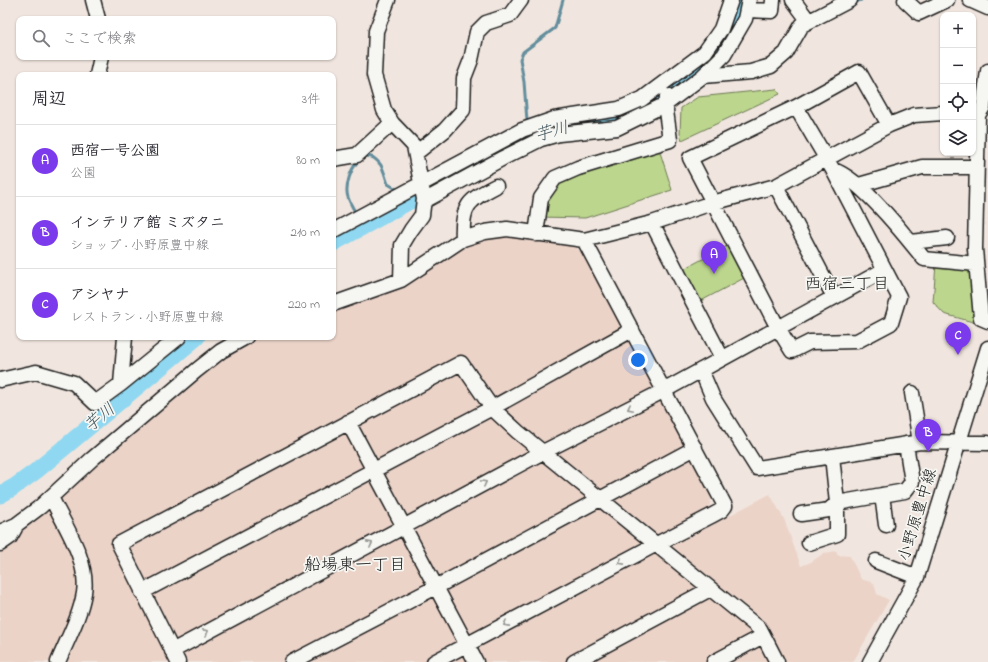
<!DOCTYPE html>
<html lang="ja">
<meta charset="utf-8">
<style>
body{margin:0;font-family:"Indie Flower","Klee One",sans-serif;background:#f2f2f3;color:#2b2b33}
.controls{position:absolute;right:12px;top:12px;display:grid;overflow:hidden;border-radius:8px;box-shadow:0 1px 3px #0004}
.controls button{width:36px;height:36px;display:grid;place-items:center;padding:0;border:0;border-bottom:1px solid #e1e1e2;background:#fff;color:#2b2b33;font:20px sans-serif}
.you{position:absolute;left:638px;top:360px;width:14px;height:14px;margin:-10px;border:3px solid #fff;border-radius:50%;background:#1a73e8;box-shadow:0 0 0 6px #1a73e833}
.badge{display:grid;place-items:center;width:26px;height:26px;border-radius:50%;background:#7c3aed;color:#fff;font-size:13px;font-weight:700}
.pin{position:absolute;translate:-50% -33px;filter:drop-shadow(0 1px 2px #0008)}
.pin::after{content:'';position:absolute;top:21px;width:14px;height:12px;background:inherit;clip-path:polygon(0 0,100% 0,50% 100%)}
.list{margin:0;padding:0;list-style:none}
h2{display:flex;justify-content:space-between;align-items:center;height:52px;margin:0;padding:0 16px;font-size:17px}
h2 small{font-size:13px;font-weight:400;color:#7c7c81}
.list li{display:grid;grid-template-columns:26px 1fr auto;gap:12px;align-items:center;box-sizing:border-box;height:72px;padding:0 16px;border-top:1px solid #e1e1e2}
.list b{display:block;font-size:15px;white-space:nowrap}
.list p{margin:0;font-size:13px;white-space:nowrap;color:#7c7c81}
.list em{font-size:13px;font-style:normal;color:#7c7c81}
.icon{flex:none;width:22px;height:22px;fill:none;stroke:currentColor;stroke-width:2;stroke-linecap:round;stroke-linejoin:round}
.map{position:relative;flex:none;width:988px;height:662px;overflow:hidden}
.search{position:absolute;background:#fff;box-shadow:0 1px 3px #0004;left:16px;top:16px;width:320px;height:44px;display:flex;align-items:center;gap:10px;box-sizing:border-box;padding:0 14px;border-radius:8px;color:#7c7c81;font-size:15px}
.panel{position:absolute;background:#fff;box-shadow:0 1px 3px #0004;left:16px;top:72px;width:320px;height:268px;border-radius:8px}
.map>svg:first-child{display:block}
.built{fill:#ebd3c8}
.green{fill:#bcd68d;stroke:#6c7954}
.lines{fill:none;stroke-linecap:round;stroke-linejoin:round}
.stream{stroke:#628d9c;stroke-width:3}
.river{stroke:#90d8f1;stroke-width:17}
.minor-casing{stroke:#1c1c1c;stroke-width:17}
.minor{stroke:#f6f6f2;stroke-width:14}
.oneway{stroke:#949492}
.labels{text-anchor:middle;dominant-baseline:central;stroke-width:3.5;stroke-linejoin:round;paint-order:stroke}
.street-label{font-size:16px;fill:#1c1c1c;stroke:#f6f6f2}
.water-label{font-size:17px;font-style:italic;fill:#3f545c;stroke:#f6f6f2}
.neighbourhood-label{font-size:17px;fill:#1c1c1c;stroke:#f6f6f2}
</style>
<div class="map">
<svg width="988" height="662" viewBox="0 0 988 662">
<rect width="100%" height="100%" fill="#f1e6df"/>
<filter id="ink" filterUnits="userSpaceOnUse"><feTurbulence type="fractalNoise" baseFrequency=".025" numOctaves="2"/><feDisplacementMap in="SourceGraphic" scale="8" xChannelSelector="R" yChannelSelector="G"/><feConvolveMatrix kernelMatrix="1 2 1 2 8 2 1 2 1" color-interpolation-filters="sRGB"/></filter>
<g filter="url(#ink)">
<path class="built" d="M485,232l84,12 13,8 130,244 -3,12 -40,22 12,11 89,-47 14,25 17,47 10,-4 13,-9 13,-2v4l13,1 11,23 13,4 3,11 12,6 -36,62h-853v-125l246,-200h87v-33z"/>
<path class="green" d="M776,89l4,5 -98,46 -2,-6 1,-26 17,-11z
M659,149l13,41 -87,28 -46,-1 16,-39z
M729,245l17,32 -47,25 -17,-32z
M936,264l37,5 7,55 -36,-10 -11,-12z"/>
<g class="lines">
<path class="stream" d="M853,3l8,-3
M527,121l-3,-39 -4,-23 3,-7 32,-24 8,-28
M355,212c-3,-6 -8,-13 -8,-20 -1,-17 15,-51 33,-28 4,5 5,13 8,20l10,6"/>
<path class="river" d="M588,125c38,-3 67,-22 96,-44 13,-9 25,-19 35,-31 11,-14 18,-32 23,-50
M333,243l104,-57
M0,495l14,-8 22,-16 161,-134"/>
<g class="minor-casing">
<path id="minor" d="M93,0l5,19
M388,0l-12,31 -2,44 10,35 8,13 22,23 10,53 -2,16 -11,15 -9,15 -1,35
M793,0l15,20
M905,0l14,13 28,-13
M970,0l18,8
M748,10l24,1 1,-11
M988,71l-5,36 -5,8 -3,134 6,69 7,3
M97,75l4,-18
M703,76l48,-4 20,-6 15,-13 16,-28 48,-25
M796,107l37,63 66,127 -8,26 -34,18 -47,1 -18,9 -14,-23 -88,-170 106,-51 63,-35 30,53
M416,153l29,-23 18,-20 1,-32 7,-18 6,-28 9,-9 24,-8 11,-15
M333,159l24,-4 35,-32
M833,170c27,8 72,65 91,89l52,5
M859,185l63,-18h54
M776,186l58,111
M424,201l79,-43 38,-19 18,-5 58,-6 49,-24 37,-28 21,-21 21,-36 4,-19
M652,223l70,135
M333,231l189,-101 32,-11 65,-10 23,-10 63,-47 16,-23 10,-29
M536,234l5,-36 14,-20 23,-10 92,-28 -4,-29 1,-15
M463,239c-2,-34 6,-39 33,-53
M584,240l68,-17 60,-20 64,-17 113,-61 25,-10 29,-2
M911,242l36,-4
M333,304l68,-24 62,-41 22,-7 22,-3 77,11 141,266 -3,4 -11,6 -62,32 -215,114
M701,370l12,28 44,70 163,-26 68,1
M0,380l36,-8 38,11 21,20 26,-19 4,-47
M121,384l58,-47
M912,393l8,49
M348,422l128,240
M882,495l4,30
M51,497c13,28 38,63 33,96 -4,24 -17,47 -26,69
M801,514l28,-4 8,-7 68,-12 7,-9 -6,-38
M0,532l16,-7 24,-18 52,-48 105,-89 24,-19 25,-14
M809,543l28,-9v-31l-5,-47
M0,544l10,-7 5,-9
M876,561l41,16
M142,592l350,-184 140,-78
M172,651l371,-199 122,-62 219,-120
M178,662l-59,-118 342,-181 31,45 26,24 242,197 17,33
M292,662l144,-75 259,-139
M574,662l136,-73
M714,662l49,-26
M870,662l47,-85 71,-229"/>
</g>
<use href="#minor" class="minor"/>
</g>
<defs><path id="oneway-chevron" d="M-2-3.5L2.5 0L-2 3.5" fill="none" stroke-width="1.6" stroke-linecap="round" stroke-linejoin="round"/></defs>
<g class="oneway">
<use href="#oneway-chevron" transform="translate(630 408) rotate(153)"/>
<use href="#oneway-chevron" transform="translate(484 483) rotate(-28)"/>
<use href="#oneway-chevron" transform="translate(370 544) rotate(-28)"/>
<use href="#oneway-chevron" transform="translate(621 562) rotate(152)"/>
<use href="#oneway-chevron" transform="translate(506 624) rotate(152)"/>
<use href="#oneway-chevron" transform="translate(206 632) rotate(-28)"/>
</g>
</g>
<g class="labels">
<g class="street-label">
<text transform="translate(918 515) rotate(-73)">小野原豊中線</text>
</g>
<g class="water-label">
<text transform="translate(552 132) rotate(-15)">芋川</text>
<text transform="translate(100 418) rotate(-40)">芋川</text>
</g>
<g class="neighbourhood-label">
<text x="847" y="284">西宿三丁目</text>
<text x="355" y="565">船場東一丁目</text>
</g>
</g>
</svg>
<div class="controls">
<button>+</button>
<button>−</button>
<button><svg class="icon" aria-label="locate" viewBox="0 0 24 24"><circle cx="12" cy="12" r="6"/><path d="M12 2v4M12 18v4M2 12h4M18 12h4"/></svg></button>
<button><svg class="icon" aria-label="layers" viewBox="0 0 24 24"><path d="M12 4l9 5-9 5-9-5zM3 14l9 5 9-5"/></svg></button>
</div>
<div class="you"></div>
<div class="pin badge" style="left:714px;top:274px">A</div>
<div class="pin badge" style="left:928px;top:452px">B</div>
<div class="pin badge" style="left:958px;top:355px">C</div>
<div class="search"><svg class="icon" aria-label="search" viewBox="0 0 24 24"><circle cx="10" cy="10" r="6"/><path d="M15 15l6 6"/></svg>ここで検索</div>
<section class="panel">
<h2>周辺<small>3件</small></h2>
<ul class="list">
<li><span class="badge">A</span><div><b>西宿一号公園</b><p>公園</p></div><em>80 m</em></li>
<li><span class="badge">B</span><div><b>インテリア館 ミズタニ</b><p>ショップ · 小野原豊中線</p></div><em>210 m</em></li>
<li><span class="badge">C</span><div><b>アシヤナ</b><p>レストラン · 小野原豊中線</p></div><em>220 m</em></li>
</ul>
</section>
</div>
